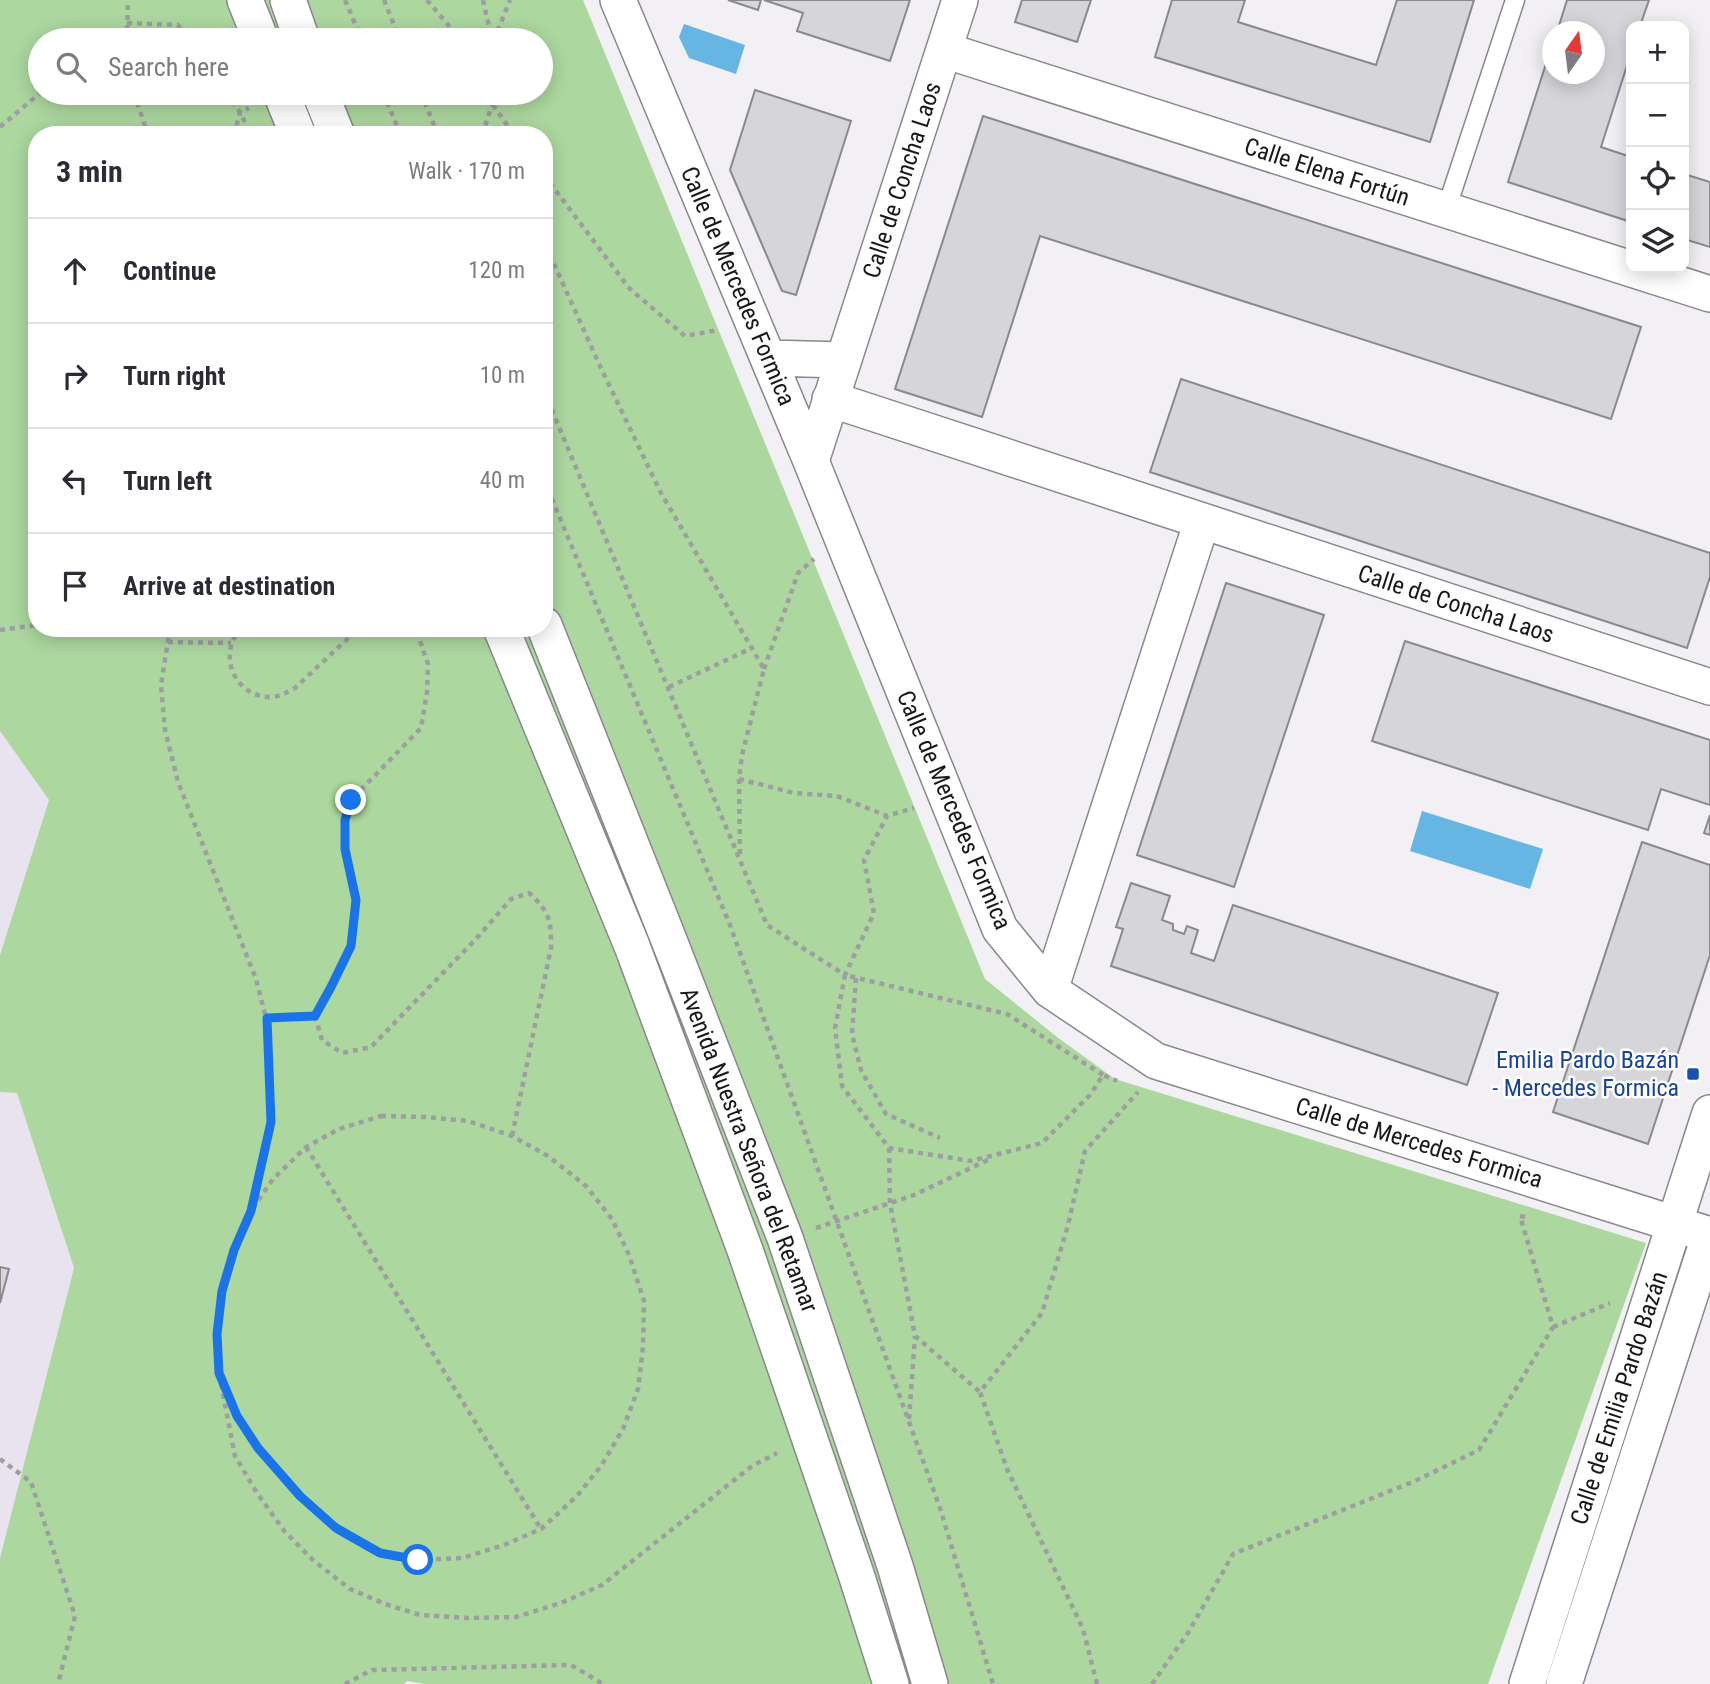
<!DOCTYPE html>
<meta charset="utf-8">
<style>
body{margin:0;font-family:"Roboto Condensed",sans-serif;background:#f2f2f3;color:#2b2b33}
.controls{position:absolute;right:21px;top:21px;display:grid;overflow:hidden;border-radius:14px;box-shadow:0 4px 18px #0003}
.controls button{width:63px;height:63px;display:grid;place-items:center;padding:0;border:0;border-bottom:2px solid #e1e1e2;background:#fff;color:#2b2b33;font:35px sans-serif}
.compass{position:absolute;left:1542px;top:21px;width:63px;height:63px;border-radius:50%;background:#fff;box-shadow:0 4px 18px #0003;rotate:14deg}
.stop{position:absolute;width:21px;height:21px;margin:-16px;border:5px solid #1a73e8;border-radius:50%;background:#fff}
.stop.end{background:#1a73e8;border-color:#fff;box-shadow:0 2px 7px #0008}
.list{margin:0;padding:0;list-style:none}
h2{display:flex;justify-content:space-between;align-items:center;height:91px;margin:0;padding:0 28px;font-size:30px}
h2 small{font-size:23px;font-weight:400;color:#7c7c81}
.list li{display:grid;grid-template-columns:46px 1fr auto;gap:21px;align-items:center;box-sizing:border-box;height:105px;padding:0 28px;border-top:2px solid #e1e1e2}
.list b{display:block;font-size:26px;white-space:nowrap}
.list em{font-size:23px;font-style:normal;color:#7c7c81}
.icon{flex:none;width:38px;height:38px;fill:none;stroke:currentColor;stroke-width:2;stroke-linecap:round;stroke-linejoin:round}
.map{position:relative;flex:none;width:1710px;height:1684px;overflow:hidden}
.search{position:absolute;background:#fff;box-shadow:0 4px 18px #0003;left:28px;top:28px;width:525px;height:77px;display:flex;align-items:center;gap:18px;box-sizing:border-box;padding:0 24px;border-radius:38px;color:#7c7c81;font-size:26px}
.panel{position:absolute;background:#fff;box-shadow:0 4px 18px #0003;left:28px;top:126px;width:525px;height:511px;border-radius:28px}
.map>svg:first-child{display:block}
.built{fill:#e9e3ef}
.green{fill:#acd79f;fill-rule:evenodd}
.water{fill:#67b5e2}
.building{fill:#d5d5da;stroke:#89898e;stroke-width:2}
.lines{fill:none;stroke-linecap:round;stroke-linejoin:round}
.lane-casing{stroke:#89878c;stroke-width:21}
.street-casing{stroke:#89878c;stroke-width:38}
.path{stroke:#9e9da0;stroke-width:4.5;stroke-dasharray:5 5;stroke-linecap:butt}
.lane{stroke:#fff;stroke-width:18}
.street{stroke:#fff;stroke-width:35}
.route{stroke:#1a73e8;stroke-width:9}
.transit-dot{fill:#1a4fb4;stroke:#fffeff;stroke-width:2.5}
.labels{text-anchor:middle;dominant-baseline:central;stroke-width:5;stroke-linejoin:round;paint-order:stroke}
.street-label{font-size:24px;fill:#181719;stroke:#fffeff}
.transit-label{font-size:24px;fill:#164399;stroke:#fffeff;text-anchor:end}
</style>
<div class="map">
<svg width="1710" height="1684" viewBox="0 0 1710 1684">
<rect width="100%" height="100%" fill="#f2f0f5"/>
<path class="built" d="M0,731l49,69 -49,155z
M0,1092l17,1 57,175 -74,290z"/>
<path class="green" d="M0,0h583l402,979 72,58 58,42 531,164 -158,441h-1063l-18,-3 -3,3h-404v-126l74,-290 -57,-175 -17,-1v-137l49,-155 -49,-69zM40,40h501v53h-501zM37,135h507v493h-507z"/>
<path class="water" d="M684,24l61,21 -9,29 -47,-16 -10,-21z
M1422,811l121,38 -13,40 -120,-38z"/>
<path class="building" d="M728,0h33l-3,10z
M764,0h146l-20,61 -93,-30 6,-18z
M1022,0h69l-14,42 -62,-20z
M1172,0h73l-7,22 138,43 21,-65h77l-44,142 -275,-85z
M1567,0h82l-9,26h-9v27l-30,94 30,10v65l-123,-40 44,-137v29h42v-42h-37z
M755,90l96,31 -55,174 -14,-4 -52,-121z
M983,116l658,211 -30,92 -571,-183 -58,181 -87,-28z
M1684,174l26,8v65l-26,-8z
M1181,379l529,174v24l-23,71 -537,-176z
M1226,583l98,32 -90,272 -97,-32z
M1405,641l305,99v65l-49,-16 -13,41 -276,-89z
M1710,815v20l-6,-2z
M1642,842l68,23v90l-62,189 -95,-32z
M1131,883l39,13 -8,24 11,4v6l11,4 3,-8 11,4 -7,23 23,8 19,-56 265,88 -31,92 -356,-119 12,-37 -7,-2z
M0,1267l9,2 -9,34z"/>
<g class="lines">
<g class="lane-casing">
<path id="lane" d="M1446,210l69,-210"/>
</g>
<g class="street-casing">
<path id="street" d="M245,0l16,40
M288,0l14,40
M618,0l193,461 189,468 50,61 106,71 554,174
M944,50l766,244
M281,93l17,42
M320,93l17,42
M768,358l75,2
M830,399l880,288
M811,461l149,-461
M544,625l123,310 118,303 110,328 35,118
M501,628l131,318 113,304 111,324 35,110
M1050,990l152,-469
M1527,1684l183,-571
M1564,1684l146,-450"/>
</g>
<path class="path" d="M345,0l17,40
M384,0l16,40
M427,0l34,40
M483,0l9,40
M127,23l51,2 11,15
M127,40l1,-40
M494,40l16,-40
M134,93l14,42
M226,93l14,19 9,-4
M383,93l18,42
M421,93l17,42
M493,105l21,30
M0,127l40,-34
M234,135l6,-23 11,23
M482,135l10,-30v-12
M544,175l85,113 56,48 33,-6
M544,215l6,40 50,111 61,127 103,176 -22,86 -3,24 55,14 43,3 50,20 27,-8
M544,391l223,534 78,50 29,-62 -10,-53 23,-44
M544,480l186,445 210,583 53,176
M170,628l-9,57 4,45 13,52 78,197 10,39 5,104 -19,85
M242,628c-26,25 -8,68 27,69 10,0 17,-4 26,-9l64,-60
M0,630l37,-5
M168,642l63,1
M764,669l34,-96 16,-14
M669,687l83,-39
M739,779l1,76
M856,978l-4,56 9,36 25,44 54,24
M315,1016l7,24 20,13 29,-6 104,-107 36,-41 18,-6c21,19 22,27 22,55l-39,188
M266,1018l49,-2 16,-29 20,-41 5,-46 -10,-51 -1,-29 6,-20 70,-72 6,-36 1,-28 -10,-29 -10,-7
M1103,1075l-96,-61 -162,-39 -10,53 7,58 47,62 82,13 71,-18 48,-48 13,-20 14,6
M381,1116l44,1 43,4 44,15 36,20 38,30 26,33 17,36 15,46 -1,46 -5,42 -15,40 -22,37 -24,30 -36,33 -37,16 -42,13 -44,2 -38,-7 -44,-25 -36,-32 -42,-48 -21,-32 -18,-43 -2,-39 5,-43 12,-42 17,-38 22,-32 33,-32 33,-18z
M306,1147l235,382
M889,1148l1,55 25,133 65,56
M816,1228l98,-33 76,-36
M1553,1327l57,-24
M221,1384l14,72 22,37 28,39 29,29 36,28 35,15 35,11 49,3 47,-1 45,-14 41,-18 150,-119 25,-13
M909,1419l6,-82
M0,1459l31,23 44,134 -17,68
M345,1684l27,-14 199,-5 32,19
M1097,1684l-14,-55 -76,-160 -27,-77 62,-79 26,-88 17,-74 53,-59
M1152,1684l36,-51 45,-79 182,-73 64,-31 74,-123 -33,-111 5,1"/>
<use href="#lane" class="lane"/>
<use href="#street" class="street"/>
</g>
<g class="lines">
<path class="route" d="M351,800l-6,20v29l11,51 -5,46 -20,41 -16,29 -48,2 4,104 -20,89 -17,39 -12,41 -5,43 2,39 18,43 21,32 42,48 36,32 44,25 38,7"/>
</g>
<rect class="transit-dot" x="1686" y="1067" width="14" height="14" rx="3.5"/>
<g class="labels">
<g class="street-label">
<text transform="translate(1327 172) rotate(18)">Calle Elena Fortún</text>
<text transform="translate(902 180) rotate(-72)">Calle de Concha Laos</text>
<text transform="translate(738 286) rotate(67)">Calle de Mercedes Formica</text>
<text transform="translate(1456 604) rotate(18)">Calle de Concha Laos</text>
<text transform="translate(954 810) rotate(67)">Calle de Mercedes Formica</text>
<text transform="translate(1419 1143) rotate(17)">Calle de Mercedes Formica</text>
<text transform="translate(749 1150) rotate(69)">Avenida Nuestra Señora del Retamar</text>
<text transform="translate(1619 1398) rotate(-72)">Calle de Emilia Pardo Bazán</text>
</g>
<g class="transit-label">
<text x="1679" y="1060">Emilia Pardo Bazán<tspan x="1679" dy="28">- Mercedes Formica</tspan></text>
</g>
</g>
</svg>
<div class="controls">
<button>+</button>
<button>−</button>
<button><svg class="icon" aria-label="locate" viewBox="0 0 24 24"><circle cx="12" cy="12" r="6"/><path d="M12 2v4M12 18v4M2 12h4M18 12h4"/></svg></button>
<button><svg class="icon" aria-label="layers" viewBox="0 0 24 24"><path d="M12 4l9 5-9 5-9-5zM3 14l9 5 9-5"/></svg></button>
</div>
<svg class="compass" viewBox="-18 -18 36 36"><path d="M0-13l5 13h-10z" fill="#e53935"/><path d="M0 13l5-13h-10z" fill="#7c7c81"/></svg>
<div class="stop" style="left:418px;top:1560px"></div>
<div class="stop end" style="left:351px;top:800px"></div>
<div class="search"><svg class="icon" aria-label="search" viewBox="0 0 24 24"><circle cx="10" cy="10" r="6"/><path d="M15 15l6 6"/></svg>Search here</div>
<section class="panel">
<h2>3 min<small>Walk · 170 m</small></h2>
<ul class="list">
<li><svg class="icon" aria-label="ahead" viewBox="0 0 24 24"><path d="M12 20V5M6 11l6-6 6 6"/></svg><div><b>Continue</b></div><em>120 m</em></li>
<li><svg class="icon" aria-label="right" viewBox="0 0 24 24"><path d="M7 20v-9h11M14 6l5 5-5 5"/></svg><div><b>Turn right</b></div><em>10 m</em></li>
<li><svg class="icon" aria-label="left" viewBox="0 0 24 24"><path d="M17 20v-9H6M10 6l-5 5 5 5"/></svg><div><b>Turn left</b></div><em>40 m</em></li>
<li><svg class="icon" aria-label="arrive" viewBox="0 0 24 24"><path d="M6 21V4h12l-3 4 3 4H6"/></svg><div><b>Arrive at destination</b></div></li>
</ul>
</section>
</div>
